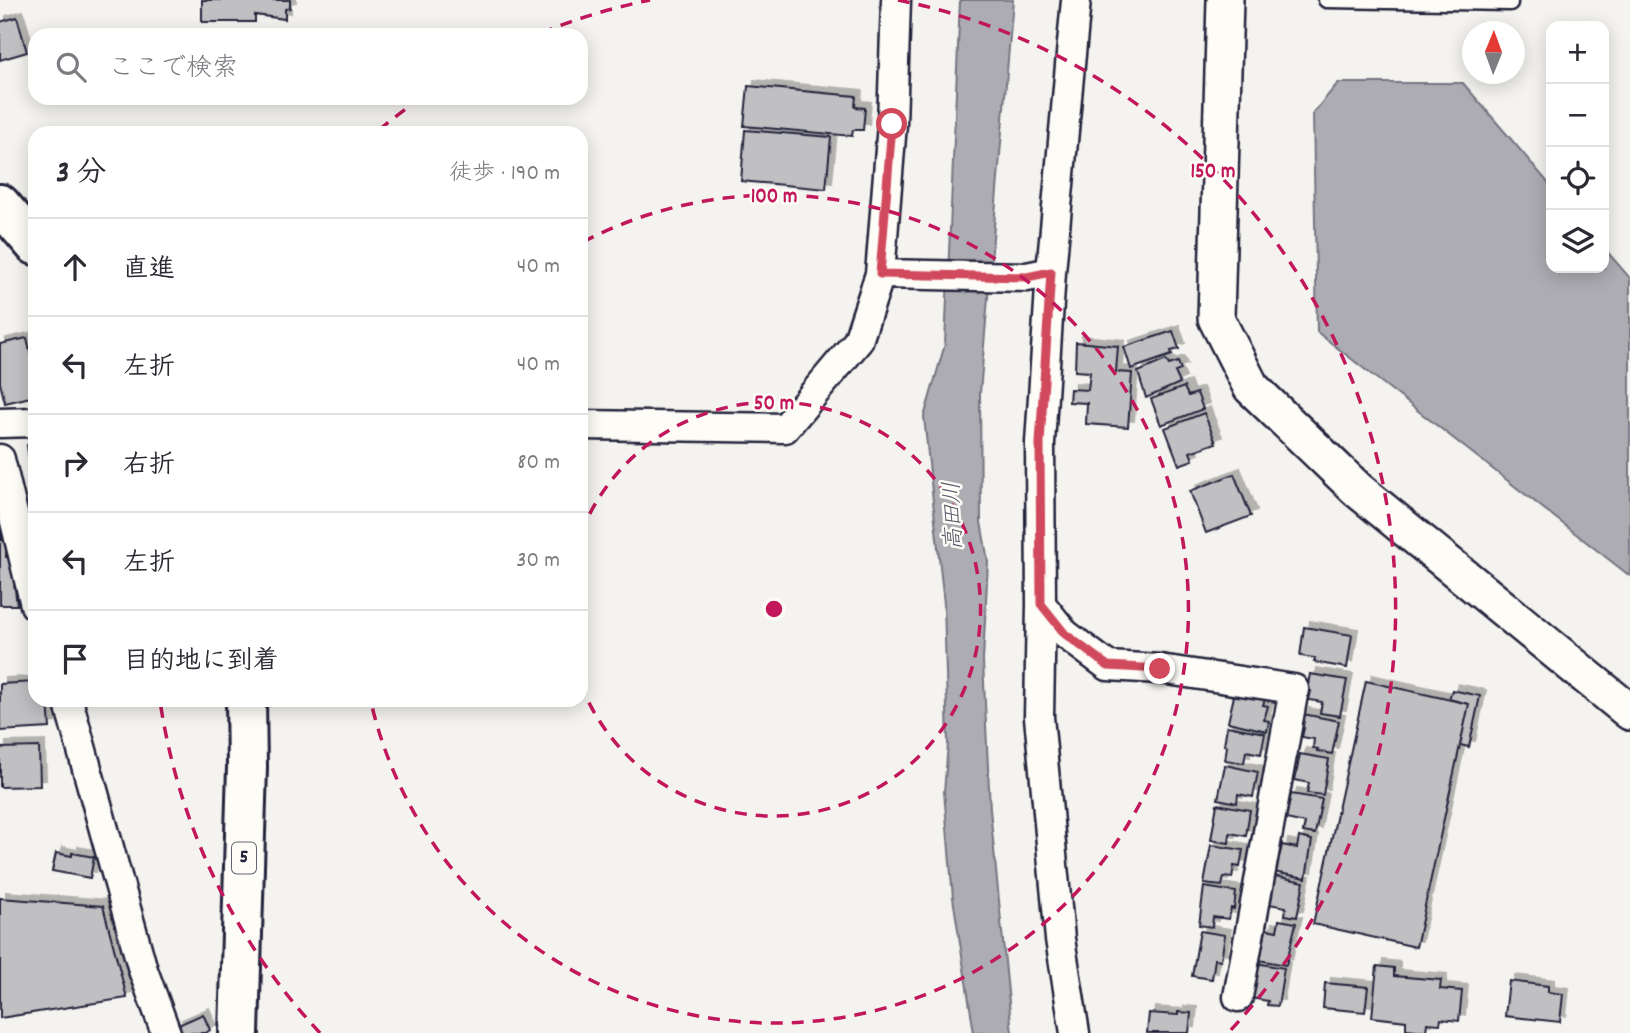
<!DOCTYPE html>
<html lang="ja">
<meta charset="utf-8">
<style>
body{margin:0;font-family:Dekko,"Klee One",sans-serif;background:#f2f2f3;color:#2b2b33}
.controls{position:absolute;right:21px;top:21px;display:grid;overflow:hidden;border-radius:14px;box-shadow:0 4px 18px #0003}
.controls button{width:63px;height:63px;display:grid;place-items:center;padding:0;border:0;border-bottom:2px solid #e1e1e2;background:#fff;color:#2b2b33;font:35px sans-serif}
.compass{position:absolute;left:1462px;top:21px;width:63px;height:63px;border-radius:50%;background:#fff;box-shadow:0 4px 18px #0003;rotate:1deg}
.stop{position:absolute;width:21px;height:21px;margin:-16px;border:5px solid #d1495b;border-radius:50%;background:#fff}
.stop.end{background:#d1495b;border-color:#fff;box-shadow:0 2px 7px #0008}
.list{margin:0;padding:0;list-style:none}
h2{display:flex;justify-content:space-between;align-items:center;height:91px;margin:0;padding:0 28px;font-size:30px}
h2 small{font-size:23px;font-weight:400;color:#7c7c81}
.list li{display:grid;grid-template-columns:46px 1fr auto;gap:21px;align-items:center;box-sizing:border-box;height:98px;padding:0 28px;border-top:2px solid #e1e1e2}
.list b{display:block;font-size:26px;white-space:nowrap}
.list em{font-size:23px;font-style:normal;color:#7c7c81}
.icon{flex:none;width:38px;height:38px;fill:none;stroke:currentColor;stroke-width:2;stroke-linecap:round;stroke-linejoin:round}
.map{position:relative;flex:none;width:1630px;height:1033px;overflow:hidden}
.search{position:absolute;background:#fff;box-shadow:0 4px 18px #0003;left:28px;top:28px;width:560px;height:77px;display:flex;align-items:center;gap:18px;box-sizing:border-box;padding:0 24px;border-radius:21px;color:#7c7c81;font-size:26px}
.panel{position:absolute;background:#fff;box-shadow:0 4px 18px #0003;left:28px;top:126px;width:560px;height:581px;border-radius:21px}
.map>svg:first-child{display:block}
.water{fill:#acacb2;stroke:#757582;stroke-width:2}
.building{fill:#c0bfc2;stroke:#22223b;stroke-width:2;filter:url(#shadow)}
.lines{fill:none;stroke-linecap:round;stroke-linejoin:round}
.service-casing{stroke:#22223b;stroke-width:19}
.minor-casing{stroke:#22223b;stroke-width:33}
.tertiary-casing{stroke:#22223b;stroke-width:40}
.primary-casing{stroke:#22223b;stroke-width:44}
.service{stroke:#fdfcf7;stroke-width:14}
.minor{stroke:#fdfcf7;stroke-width:28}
.tertiary{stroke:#fdfcf7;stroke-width:35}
.primary{stroke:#fdfcf7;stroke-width:38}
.route{stroke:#d1495b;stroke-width:9}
.ring{fill:none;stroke:#c2185b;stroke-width:3.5;stroke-dasharray:12 9}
.labels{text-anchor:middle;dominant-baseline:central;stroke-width:5;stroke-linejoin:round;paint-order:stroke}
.shield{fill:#fdfcf7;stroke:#646373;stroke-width:2}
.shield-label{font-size:19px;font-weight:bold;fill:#22223b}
.water-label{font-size:23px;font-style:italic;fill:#59596b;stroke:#fdfcf7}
.centre{fill:#c2185b;stroke:#fdfcf7;stroke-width:3.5}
.ring-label{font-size:21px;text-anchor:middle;font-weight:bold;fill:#c2185b;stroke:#fdfcf7;stroke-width:5;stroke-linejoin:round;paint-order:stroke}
</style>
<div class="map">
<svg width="1630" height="1033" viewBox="0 0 1630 1033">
<defs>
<filter id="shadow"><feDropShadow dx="6" dy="-6" stdDeviation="0" flood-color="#0004"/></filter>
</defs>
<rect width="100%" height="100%" fill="#f4f3ef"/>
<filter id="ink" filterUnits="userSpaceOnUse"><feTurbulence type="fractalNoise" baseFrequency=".0143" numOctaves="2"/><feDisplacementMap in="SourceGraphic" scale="14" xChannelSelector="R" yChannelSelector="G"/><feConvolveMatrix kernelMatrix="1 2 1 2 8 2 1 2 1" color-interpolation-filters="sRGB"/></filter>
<g filter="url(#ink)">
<path class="water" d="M960,0h53l-33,393 1,129 7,39 -5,100 7,148 22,224h-38l-21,-135 -9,-106 4,-48 -4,-140 -20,-187 21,-73z
M1338,83h125l88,103v82h53v-20l26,30v298l-313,-244 -4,-219z"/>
<path class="building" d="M202,0h88v8l-5,1v10l-30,-4v7h-53z
M17,17l10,35 -27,8v-38z
M748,86l108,10 -1,11 10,1 -2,22h-10l-1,6 -108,-10z
M745,130l86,7 -5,52 -85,-8z
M1173,331l6,18 -8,2 1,4 -41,14 -7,-22z
M27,338l8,34v24l-30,7 -5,-20v-39z
M1076,342l42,4 -2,26 16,1 -4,54 -42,-3 1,-21 -18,-1 1,-13 18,1 2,-18 -15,-1z
M1166,360l3,5 9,-3 3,8 -6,2 5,11 -34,15 -8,-26z
M1184,387l4,9 9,-3 6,16 -42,16 -10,-26z
M1204,413l12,30 -26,9 3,8 -14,5 -14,-37z
M35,443v56h-1l-7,-54z
M1234,474l17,42 -45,17 -16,-42z
M0,520h2v20h4v17h5l6,48h-17z
M1304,627l48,8 -5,33 -33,-6 1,-4 -15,-2z
M1310,674l37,6 -7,36 -20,-3 2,-11 -13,-2 2,-9 -4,-1z
M1366,681l103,23 -53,243 -103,-23z
M35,682v18h13l2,28 -50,3v-47z
M1231,688l35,8 -3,9 5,1 -4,14 5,1 -2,10 -39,-9 6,-26 -5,-1z
M1452,690l28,6 -11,51 -9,-2 9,-41 -20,-5z
M1303,714l36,7 -7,33 -15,-3 1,-2 -5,-1 1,-9 -12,-2 2,-9 -4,-1z
M1227,726l38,7 -4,21 -15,-3 -2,12 -19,-3 2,-14 -3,-1z
M39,747l1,39 -40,1v-39z
M1300,754l29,5 -6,36 -16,-2 2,-10 -14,-3z
M1225,765l33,7 -5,25 -15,-3 -1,9 -19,-4z
M1291,794l31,5 -7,35 -12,-2 2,-9 -19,-4z
M1217,804l33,6 -4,26 -16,-3 -1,10 -18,-3z
M1299,837l13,3 -6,38 -33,-6 3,-19 4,1 2,-9 15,3z
M1211,845l32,5 -3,17 -6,-1 -2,12 -8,-1 -2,9 -18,-2z
M56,853l16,3v-3l22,4 -4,21 -38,-7z
M1275,876l29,6 -7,35 -12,-2 1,-8 -17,-3z
M1204,887l32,5 -2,17 -3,-1 -2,11 -16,-2 -1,10 -13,-2z
M0,898l103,8 24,92 -127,20z
M1279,920l17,3 -10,42 -27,-5 1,-4h-3l2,-11 4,1 3,-17 11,2z
M1200,931l25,4 -4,25 -6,-1 -3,20 -20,-3z
M1256,963l28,5 -6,38 -11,-1 1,-4 -18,-3z
M1377,966l17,2v8l47,4 -1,9 22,2 -3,30 -18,-2 -1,5 -13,-1 -1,8 -20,-2v-8l-34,-4z
M1509,981l39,5v6l15,2 -3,28 -55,-6z
M1325,983l43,4 -3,25 -42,-4z
M1178,1012l13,1 -2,20h-42l2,-20 29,2z
M203,1014l7,16 -4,3h-27l-3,-7z"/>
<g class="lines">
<g class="service-casing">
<path id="service" d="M1326,0l184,3 -1,-3"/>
</g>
<g class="minor-casing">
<path id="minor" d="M1076,0l-25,272 -11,171 1,161 24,30 43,32 52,3 134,20 -56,308
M880,274l147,3 24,-5
M0,423l35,-1
M581,425l204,3 73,-87 22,-67 12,-150 4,-124
M0,459l35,146
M1041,604l-2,113 21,222 15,94
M68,700l75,270 23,63"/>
</g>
<g class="tertiary-casing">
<path id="tertiary" d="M1225,0l-9,318 35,69 107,103 272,222"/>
</g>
<g class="primary-casing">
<path id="primary" d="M0,204l35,41
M239,1033l8,-266 -1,-67"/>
</g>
<use href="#service" class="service"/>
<use href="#minor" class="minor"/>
<use href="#tertiary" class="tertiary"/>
<use href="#primary" class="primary"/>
</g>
</g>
<g class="lines" filter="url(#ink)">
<path class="route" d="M892,124l-12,150 147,3 24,-5 -11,171 1,161 24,30 43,32 52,3"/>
</g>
<g class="ring">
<path d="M581 533A207 207 0 1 1 581 685"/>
<path d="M583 242A414 414 0 1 1 371 702"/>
<path d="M320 1033A621 621 0 0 1 160 701M379 130A621 621 0 0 1 418 100M541 33A621 621 0 0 1 650 0M898 0A621 621 0 0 1 1228 1033"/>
</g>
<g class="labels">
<rect class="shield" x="232" y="842.5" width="24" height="31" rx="5"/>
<g class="shield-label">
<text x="244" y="858">5</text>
</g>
<g class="water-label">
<text transform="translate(955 516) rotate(-92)">高田川</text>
</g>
</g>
<circle cx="774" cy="609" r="10" class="centre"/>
<g class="ring-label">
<text x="1213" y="177">150 m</text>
<text x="774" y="202">100 m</text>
<text x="774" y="409">50 m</text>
</g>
</svg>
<div class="controls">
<button>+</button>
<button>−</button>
<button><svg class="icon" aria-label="locate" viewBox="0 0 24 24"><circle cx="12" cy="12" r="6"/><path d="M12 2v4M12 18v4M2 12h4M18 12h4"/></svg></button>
<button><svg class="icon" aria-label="layers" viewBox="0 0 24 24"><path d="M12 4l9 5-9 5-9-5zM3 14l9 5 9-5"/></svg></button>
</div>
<svg class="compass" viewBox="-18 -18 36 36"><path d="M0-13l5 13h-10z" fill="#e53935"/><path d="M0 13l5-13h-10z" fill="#7c7c81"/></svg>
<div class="stop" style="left:892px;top:124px"></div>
<div class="stop end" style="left:1160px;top:669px"></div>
<div class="search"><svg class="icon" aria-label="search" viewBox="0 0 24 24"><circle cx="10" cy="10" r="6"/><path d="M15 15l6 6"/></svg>ここで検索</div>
<section class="panel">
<h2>3 分<small>徒歩 · 190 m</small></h2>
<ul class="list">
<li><svg class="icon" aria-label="ahead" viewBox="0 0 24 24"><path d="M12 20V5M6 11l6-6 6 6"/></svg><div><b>直進</b></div><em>40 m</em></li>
<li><svg class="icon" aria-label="left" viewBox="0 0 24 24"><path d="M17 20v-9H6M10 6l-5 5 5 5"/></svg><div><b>左折</b></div><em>40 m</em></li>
<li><svg class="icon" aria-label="right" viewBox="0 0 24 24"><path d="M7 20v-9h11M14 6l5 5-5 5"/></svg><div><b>右折</b></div><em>80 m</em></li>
<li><svg class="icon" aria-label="left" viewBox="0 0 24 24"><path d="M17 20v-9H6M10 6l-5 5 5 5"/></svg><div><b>左折</b></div><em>30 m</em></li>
<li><svg class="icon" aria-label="arrive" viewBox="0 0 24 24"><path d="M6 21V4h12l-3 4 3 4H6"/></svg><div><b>目的地に到着</b></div></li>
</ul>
</section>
</div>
